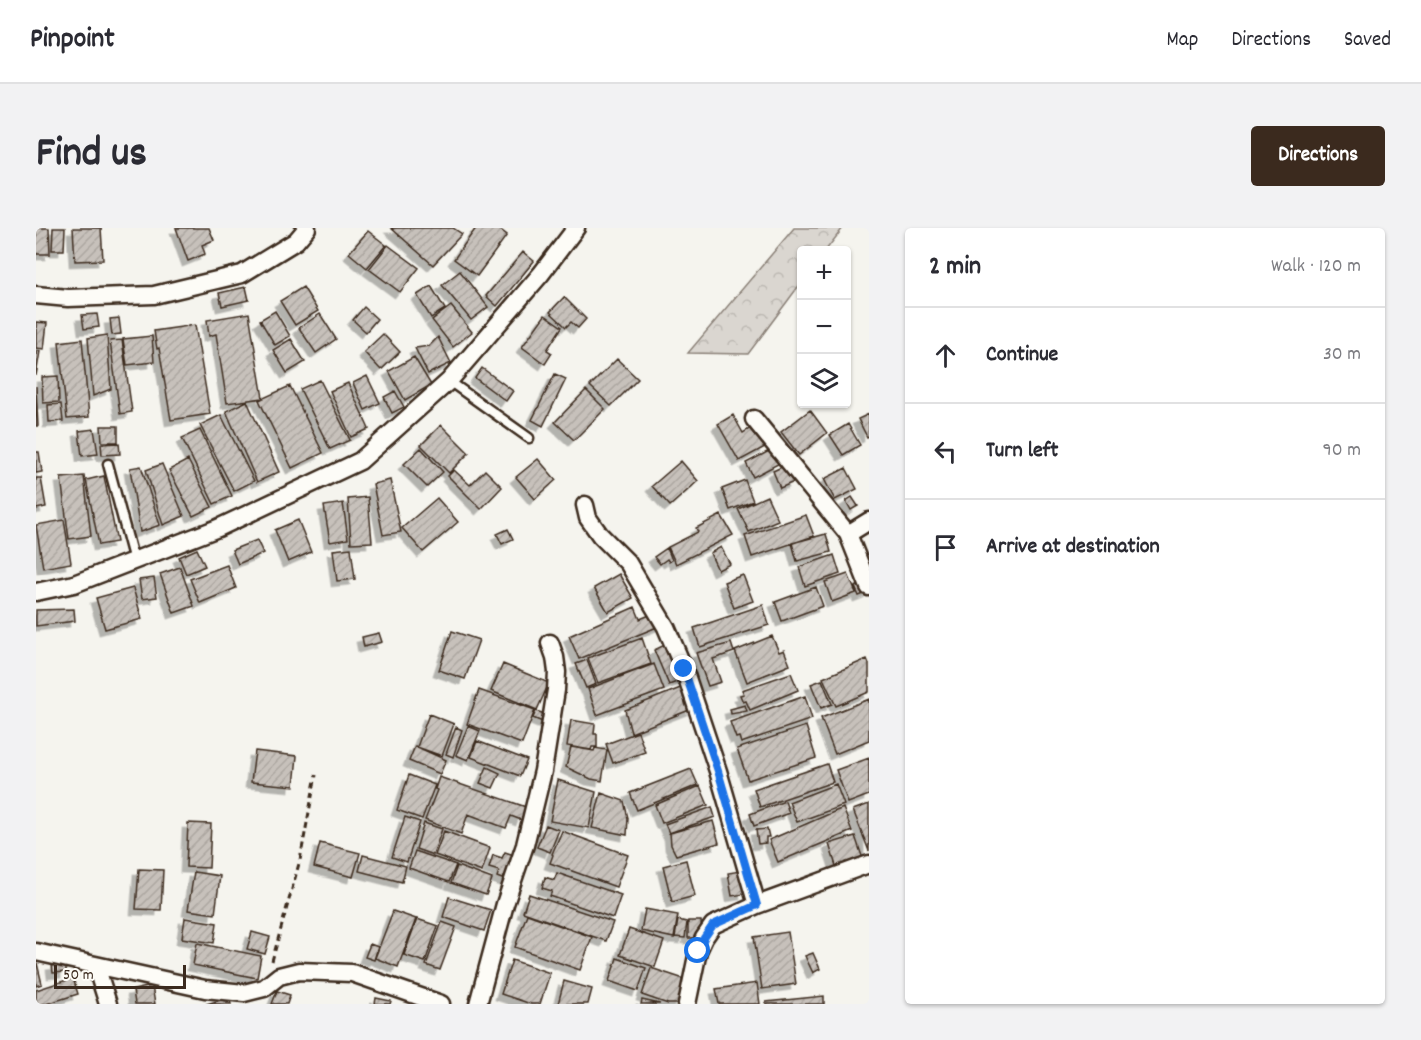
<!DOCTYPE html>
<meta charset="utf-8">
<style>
body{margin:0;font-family:Dekko,sans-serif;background:#f2f2f3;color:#2b2b33}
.controls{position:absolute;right:18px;top:18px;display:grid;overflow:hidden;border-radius:6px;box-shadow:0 2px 4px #0004}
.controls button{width:54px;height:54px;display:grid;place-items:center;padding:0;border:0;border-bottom:2px solid #e1e1e2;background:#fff;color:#2b2b33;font:30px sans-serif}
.scale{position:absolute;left:18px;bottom:15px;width:132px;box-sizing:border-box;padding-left:6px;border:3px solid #3b2a1e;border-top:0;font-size:16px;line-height:21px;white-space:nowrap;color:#3b2a1e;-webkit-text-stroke:4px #fdfcf7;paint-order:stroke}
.stop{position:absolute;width:18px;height:18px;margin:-14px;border:4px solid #1a73e8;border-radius:50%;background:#fff}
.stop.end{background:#1a73e8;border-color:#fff;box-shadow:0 2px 6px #0008}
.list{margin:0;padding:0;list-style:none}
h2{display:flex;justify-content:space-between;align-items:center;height:78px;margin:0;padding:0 24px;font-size:26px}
h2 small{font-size:20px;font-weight:400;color:#7c7c81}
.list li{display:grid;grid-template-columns:39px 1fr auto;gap:18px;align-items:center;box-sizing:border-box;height:96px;padding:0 24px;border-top:2px solid #e1e1e2}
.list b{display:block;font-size:22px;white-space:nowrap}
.list em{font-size:20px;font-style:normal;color:#7c7c81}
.icon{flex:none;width:33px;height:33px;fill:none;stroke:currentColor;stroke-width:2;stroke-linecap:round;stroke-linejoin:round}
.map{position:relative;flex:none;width:833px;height:776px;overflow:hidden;border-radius:6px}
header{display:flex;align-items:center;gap:36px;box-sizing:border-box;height:84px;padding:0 30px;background:#fff;border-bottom:2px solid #e1e1e2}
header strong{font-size:28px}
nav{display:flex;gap:33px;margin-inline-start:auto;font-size:21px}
.intro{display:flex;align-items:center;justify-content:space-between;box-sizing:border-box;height:144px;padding:0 36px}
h1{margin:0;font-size:42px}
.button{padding:15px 27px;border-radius:6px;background:#3b2a1e;color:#fff;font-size:21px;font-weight:700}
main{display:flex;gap:36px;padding:0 36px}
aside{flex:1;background:#fff;border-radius:6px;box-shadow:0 2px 4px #0004}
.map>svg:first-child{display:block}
.forest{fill:url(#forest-crowns);stroke:#8a8077;stroke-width:1.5}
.building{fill:url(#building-hatch);stroke:#3b2a1e;stroke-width:1.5;filter:url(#shadow)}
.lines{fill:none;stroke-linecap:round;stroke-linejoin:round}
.lane-casing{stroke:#3b2a1e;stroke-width:13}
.street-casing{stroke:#3b2a1e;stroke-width:21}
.path{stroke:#3b2a1e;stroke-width:3;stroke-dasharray:6 4.5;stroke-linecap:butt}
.lane{stroke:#fdfcf7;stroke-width:8}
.street{stroke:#fdfcf7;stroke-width:16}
.route{stroke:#1a73e8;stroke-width:8}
</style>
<header>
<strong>Pinpoint</strong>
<nav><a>Map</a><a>Directions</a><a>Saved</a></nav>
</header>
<div class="intro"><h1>Find us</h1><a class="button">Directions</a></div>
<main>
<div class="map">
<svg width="833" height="776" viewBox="0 0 833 776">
<defs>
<pattern id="forest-crowns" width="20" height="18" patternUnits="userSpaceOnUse" patternTransform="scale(1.5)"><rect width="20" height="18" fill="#dad6d0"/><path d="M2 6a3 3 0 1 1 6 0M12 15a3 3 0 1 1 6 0" fill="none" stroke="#bcb8b2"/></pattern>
<pattern id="building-hatch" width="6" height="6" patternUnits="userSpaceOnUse" patternTransform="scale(1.5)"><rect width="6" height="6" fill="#c7c1bb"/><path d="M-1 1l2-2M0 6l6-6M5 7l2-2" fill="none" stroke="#aca6a0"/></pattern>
<filter id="shadow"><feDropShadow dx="-5.5" dy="5.5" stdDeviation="0" flood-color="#0004"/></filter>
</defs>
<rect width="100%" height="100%" fill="#f5f4ee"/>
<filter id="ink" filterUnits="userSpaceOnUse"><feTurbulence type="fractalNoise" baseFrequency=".0167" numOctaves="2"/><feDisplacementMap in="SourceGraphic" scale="12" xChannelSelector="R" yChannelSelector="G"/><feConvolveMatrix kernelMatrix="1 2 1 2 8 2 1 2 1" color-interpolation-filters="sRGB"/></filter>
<g filter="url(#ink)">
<path class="forest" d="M758,0h49l-17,22h-24l-1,33 -53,71 -60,-1z"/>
<path class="building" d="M0,0h13l1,26h-14z
M17,0h12l-1,22h-12z
M37,0h28l2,32 -28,1z
M140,0h33l5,12 -12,5 3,9 -17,7z
M355,0h62l9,6 -29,31z
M440,0h22l9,7 -30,41 -23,-17z
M332,3l18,14 -19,23 -18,-15z
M352,17l31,23 -19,24 -31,-23z
M487,24l11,9 -37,45 -11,-10z
M424,43l28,36 -17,13 -29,-35z
M395,58l14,23 -14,9 -14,-23z
M210,59l3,13 -27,6 -3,-13z
M267,59l15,24 -23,14 -15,-24z
M528,69l22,22 -8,9 -7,-6 -5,5 -16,-15z
M415,78l21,26 -19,15 -21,-27z
M328,79l13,12 -11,13 -13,-12z
M239,83l15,25 -15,9 -15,-25z
M213,85l14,85 -36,5 -11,-69 -7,2 -2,-16z
M61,86l2,13 -15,2 -2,-14z
M284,86l16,25 -20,14 -17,-25z
M509,87l17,12 -15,23 5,3 -7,11 -23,-17z
M83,90l2,16 -9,1 -2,-16z
M0,94l11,1 -3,26 -8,-1z
M159,97l15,89 -39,6 -12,-72 -2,1 -3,-18z
M347,106l17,18 -19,18 -17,-18z
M71,107l4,54 -18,7 -5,-58z
M116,108l2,26 -27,3 -4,-26z
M402,109l13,26 -23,11 -13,-26 14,-2z
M46,111l7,78 -22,2 -8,-77z
M255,111l14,23 -18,11 -14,-23z
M86,112l10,72 -12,2 -10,-73z
M0,123h4l-4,25z
M378,129l17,28 -26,15 -16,-29z
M581,131l21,20 -27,27 -21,-20z
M446,140l31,23 -7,10 -31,-23z
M519,146l11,5 -23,47 -11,-6z
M22,148l1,26 -16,1 -1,-26z
M331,148l13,27 -15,7 -12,-27z
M284,152l30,60 -20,9 -30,-60z
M312,155l21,46 -18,8 -21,-46z
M0,158l2,40h-2z
M254,158l33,67 -31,15 -33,-68z
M550,162l19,19 -31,31 -19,-18z
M359,163l9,16 -12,6 -8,-16z
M211,173l32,71 -22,10 -31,-71z
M25,176l2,17 -14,1 -1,-17z
M774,182l17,23 -28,22 -18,-23z
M833,186v22l-2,1 -9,-18z
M185,187l33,66 -20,10 -34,-66z
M697,187l10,18 11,-7 11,21 -26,14 -21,-37z
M812,196l12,21 -17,10 -13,-20z
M405,197l28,28 -20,20 -28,-28z
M65,198h17v16h-16z
M58,201l4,25 -16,2 -3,-25z
M164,202l32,66 -18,8 -32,-66z
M83,215l1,11 -18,1 -1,-11z
M385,220l22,24 -16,15 -23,-23z
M735,222l7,14 -25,13 -7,-14z
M0,224h3l3,20 -6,1z
M502,231l18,21 -21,19 -19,-22z
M152,232l24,47 -19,9 -24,-46z
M645,233l17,20 -28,25 -18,-20z
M126,236l22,52 -21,9 -17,-55z
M750,237l8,17 -14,6 -7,-17z
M105,238l19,59 -20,7 -10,-64z
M810,240l11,21 -22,11 -11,-21z
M418,242l16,15 15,-15 17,17 -21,22 -33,-33z
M48,248l7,60 -22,3 -8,-61z
M68,248l13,66 -18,3 -13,-65z
M0,250h5l5,29 -10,2z
M354,252l11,52 -18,3 -10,-51z
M709,252l8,21 -23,9 -8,-21z
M731,268l11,24 -29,12 -11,-23z
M332,269l4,45 -21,1 -3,-44z
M816,269l6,9 -7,4 -5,-9z
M401,270l21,24 -35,30 -21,-24z
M307,275l5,36 -18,3 -6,-36z
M685,287l12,20 -57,29 -8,-17 30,-15 -2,-4z
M770,287l8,21 -62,21 -7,-21z
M28,292l7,43 -28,5 -7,-43z
M262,292l13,32 -23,10 -13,-32z
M472,301l5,10 -11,5 -5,-10z
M790,306l5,18 -34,9 -5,-18z
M221,312l6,13 -25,11 -6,-14z
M685,319l9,17 -12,6 -8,-17z
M315,320l4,31 -18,2 -4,-31z
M631,320l5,12 -3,2 -2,-3 -7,5 -6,-7z
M161,321l8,17 -19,8 -7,-17z
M798,327l6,19 -35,12 -6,-19z
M191,337l9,23 -36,15 -10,-24z
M144,339l14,39 -20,7 -14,-39z
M583,346l14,24 -25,14 -14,-24z
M812,346l8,19 -24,9 -7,-20z
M707,347l10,26 -19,7 -10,-26z
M118,350l3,19 -15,2 -3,-19z
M831,354l2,10 -10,4 -4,-9z
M780,359l7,19 -41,15 -7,-19z
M97,360l9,31 -37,10 -9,-31z
M727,377l6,20 -69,22 -6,-19z
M599,379l5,12 17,-7 5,13 -83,34 -10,-23z
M38,381l1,12 -39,5v-16z
M416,403l27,9 -14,39 -26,-9z
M343,405l3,9 -18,5 -2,-10z
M736,408l7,16 5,-2 6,15 -43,17 -12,-31z
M606,410l9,26 -53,19 -10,-25z
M633,415l15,36 -15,6 -15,-35z
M695,415l3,9 -21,7 8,23 -13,4 -12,-33z
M831,431l2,5v28l-33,14 -13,-28z
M551,432l9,24 -10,4 -10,-24z
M467,436l46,19 -12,27 -46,-19z
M618,436l10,26 -67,25 -9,-26z
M755,445l7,17 -48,20 -4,-9 -3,1 -3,-7 4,-1 -2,-4z
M786,452l10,24 -11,4 -10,-24z
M647,459l9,22 -61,24 -6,-23z
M443,462l56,20 -13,34 -55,-20z
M769,468l7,23 -71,24 -2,-6 -3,1 -6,-16z
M833,471v41l-34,14 -14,-36z
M709,477l2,6 -16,3 -1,-5z
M500,483l12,4 -3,8 -12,-5z
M393,486l25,10 -12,32 -25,-9z
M535,492l24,4 -1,10h3v13h-5l-1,3 -24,-4z
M432,498l12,5 -12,29 -12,-5z
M770,498l10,32 -68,22 -11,-31z
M420,499l6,3 -9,27 -7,-3z
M602,504l7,20 -32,11 -7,-19z
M441,513l50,19 -7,16 -49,-19z
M379,518l31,14 -6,14 -31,-13z
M535,519l23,4 1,-3 12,2 -5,31 -11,-2 -25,-12z
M219,523l42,5 -3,30 -43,-4z
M833,530v37l-21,8 -12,-33z
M791,536l6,18 -73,25 -6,-18z
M451,539l13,6 -7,15 -13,-5z
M655,541l7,16 -61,25 -7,-17z
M373,547l26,10 -13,34 -25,-9z
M403,549l87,30 -5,13 -10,-4 -5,12 -38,-14 -7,20 -36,-14 12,-30 -2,-1z
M522,552l38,12 -7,36 -39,-7z
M800,556l8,21 -47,17 -8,-20z
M664,558l8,19 -46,18 -7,-18z
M565,565l23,8 4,17 -1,17 -35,-7z
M749,573l4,12 -35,13 -4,-12z
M833,576v47l-16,-41z
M676,579l3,10 -46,16 -4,-9z
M807,580l9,23 -74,31 -9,-22z
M369,589l15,5 -13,40 -15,-5z
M677,593l6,22 -43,12 -5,-10 -1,-12z
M152,595l23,1 -2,44 -23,-1z
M388,595l18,6 -9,26 -17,-6z
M510,597l13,5 -9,22 -13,-5z
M731,601l2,8h-3v6l-8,1 -2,-14z
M408,603l46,17 -8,24 -47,-17z
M526,603l66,24 -12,32 -66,-24 3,-8 -1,-1z
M819,608l8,23 -26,10 -8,-25z
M284,615l40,10 -7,24 -39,-10z
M379,623l41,14 -7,17 -40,-14z
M469,624l9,3 -7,26 -10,-4 2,-6 -10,-3 4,-13 9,3z
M327,627l43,11 -4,16 -43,-11z
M650,632l9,36 -23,6 -9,-36z
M421,638l35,13 -6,16 -35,-12z
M103,641l24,1 -2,40 -25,-1z
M704,643l5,23 -13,2 -4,-23z
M158,644l26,4 -5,38 -27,-4z
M521,645l64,22 -8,23 -63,-22 2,-5 -10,-3 3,-11 9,3z
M493,666l84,28 -7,19 -83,-29z
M413,669l42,13 -7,21 -41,-14z
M609,681l33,6 -4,23 -33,-7z
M357,683l23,8 -18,48 -23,-9z
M491,686l65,23 -12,33 -65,-23z
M149,690l32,5 -3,20 -32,-5z
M381,691l21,7 -13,36 -21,-7z
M642,692l9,2 -2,16 -10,-1z
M652,693h13l1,17h-14z
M406,694l14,5 -16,43 -14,-5z
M593,701l35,12 -9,26 -35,-12z
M216,704l18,5 -5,17 -18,-5z
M752,704l8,52 -34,5 -8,-52z
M161,715l64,13 -4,22 -64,-13z
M334,716l8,3 -4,13 -9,-3z
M777,725l7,16 -7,4 -8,-17z
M581,730l29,10 -8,23 -29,-10z
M0,731l6,25 -6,2z
M476,732l38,13 -10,31h-9l-30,-10z
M30,735v9l-13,1 -1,-8z
M615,740l36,12 -8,24h-11l-26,-9z
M37,750l5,16 -32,10h-10v-14z
M528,753l28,8 -4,15h-30z
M721,755l3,21h-41l-3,-15z
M116,758l3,18h-20l-2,-14z
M241,763l13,4 -3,9h-15z
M788,768v8h-58v-2z
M193,770l2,6h-25z
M340,770l15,3 -1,3h-15z
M606,772l18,4h-19z"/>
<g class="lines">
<g class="lane-casing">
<path id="lane" d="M413,153l80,57
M72,236l26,97"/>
</g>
<g class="street-casing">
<path id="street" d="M0,67l32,3 86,-3 88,-21 54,-33 11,-13
M718,191l94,115 21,53
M549,277l3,13 12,17 28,28 38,64 18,42 34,102 39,134
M812,306l21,-13
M0,364l38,-8 144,-56 142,-67 89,-80 92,-107 35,-46
M0,724l169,37 39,4 20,-5 15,-12 20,-5 53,2 89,31
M60,738l12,38
M442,776l27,-100 20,-59 18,-74 13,-81 1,-18 -2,-15 -5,-14
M651,776l11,-53 6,-13 9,-13 44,-20 112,-41"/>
</g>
<path class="path" d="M236,733l28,-101 16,-85"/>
<use href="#lane" class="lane"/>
<use href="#street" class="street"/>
</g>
</g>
<g class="lines" filter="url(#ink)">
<path class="route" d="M648,441l34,102 39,134 -44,20 -9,13 -6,13"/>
</g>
</svg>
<div class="controls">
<button>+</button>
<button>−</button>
<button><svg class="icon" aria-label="layers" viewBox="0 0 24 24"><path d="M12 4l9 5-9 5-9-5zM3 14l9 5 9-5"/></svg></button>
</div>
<div class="scale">50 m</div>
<div class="stop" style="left:662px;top:723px"></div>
<div class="stop end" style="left:648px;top:441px"></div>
</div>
<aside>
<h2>2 min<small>Walk · 120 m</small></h2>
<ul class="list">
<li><svg class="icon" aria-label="ahead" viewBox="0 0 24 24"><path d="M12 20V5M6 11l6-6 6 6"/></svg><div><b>Continue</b></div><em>30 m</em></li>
<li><svg class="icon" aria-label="left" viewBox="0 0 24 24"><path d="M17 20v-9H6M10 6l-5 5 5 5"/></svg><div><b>Turn left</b></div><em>90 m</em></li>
<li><svg class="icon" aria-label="arrive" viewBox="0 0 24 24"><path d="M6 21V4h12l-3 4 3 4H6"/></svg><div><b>Arrive at destination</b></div></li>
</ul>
</aside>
</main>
